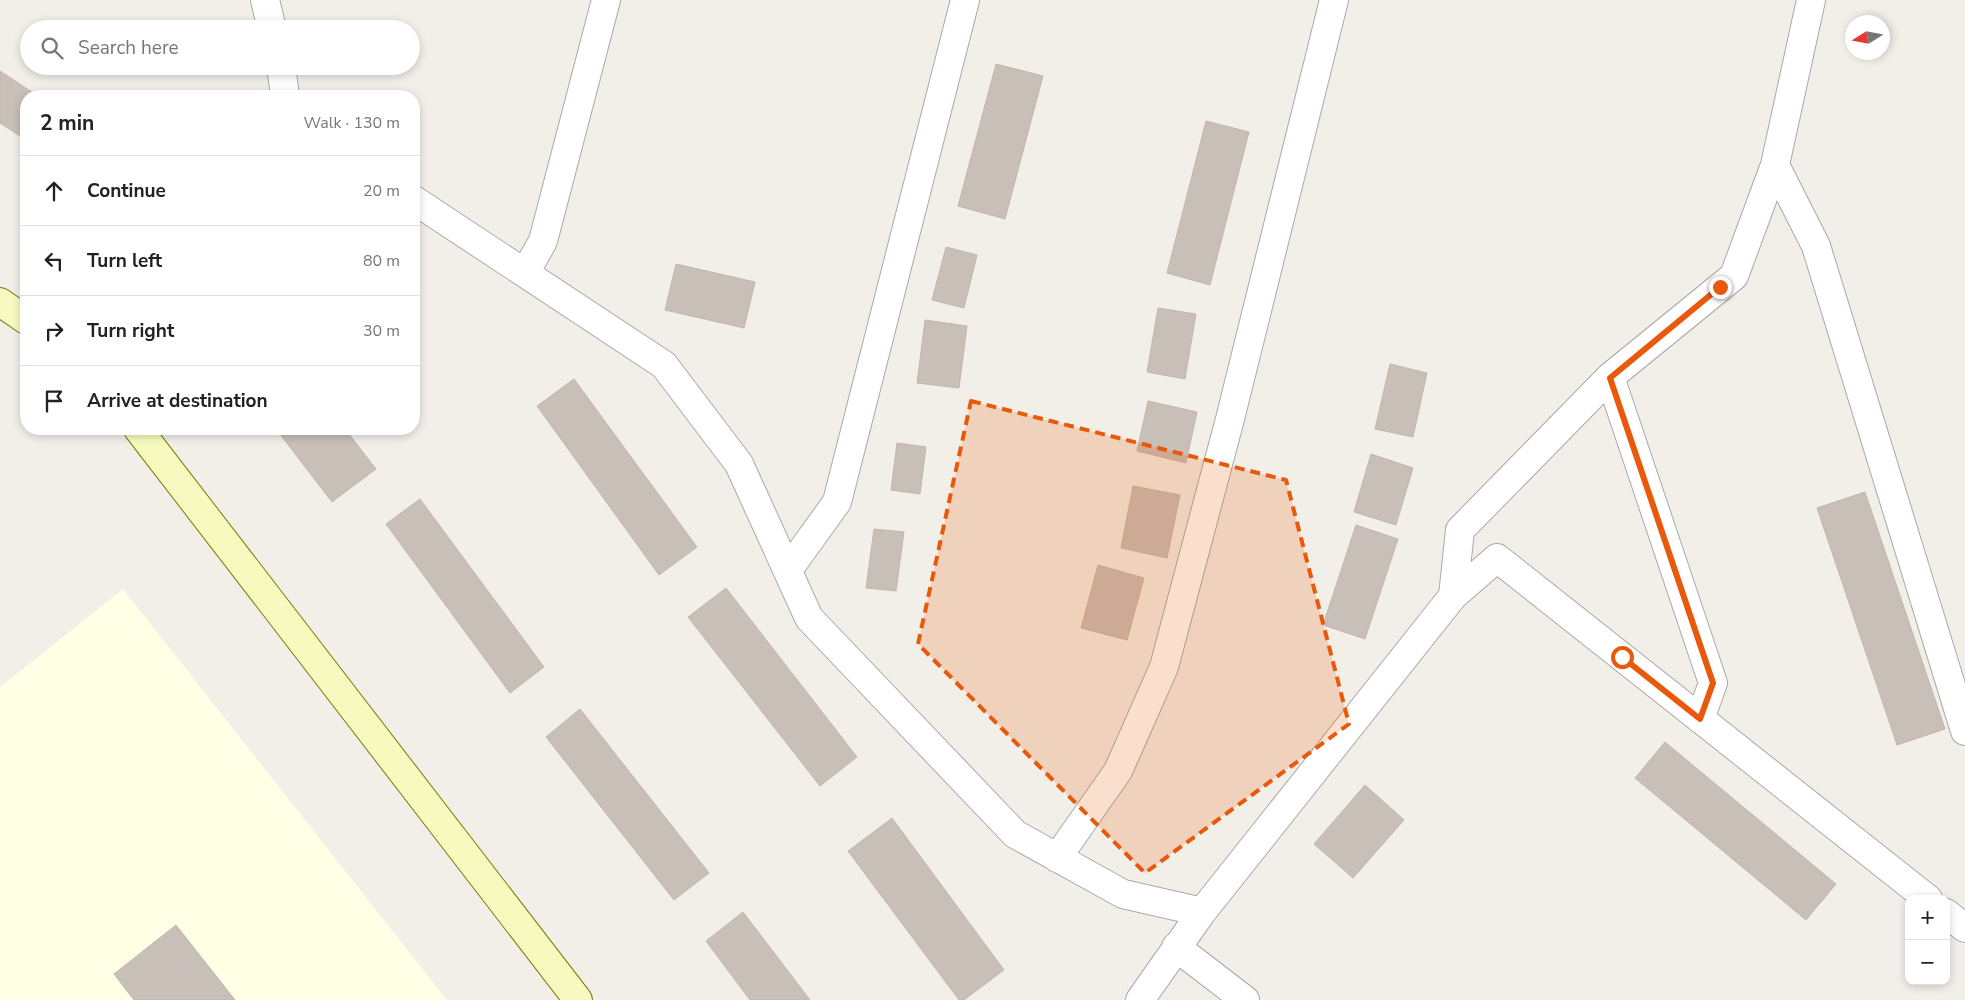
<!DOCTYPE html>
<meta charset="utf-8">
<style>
body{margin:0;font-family:"Nunito Sans",sans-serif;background:#f6f6f6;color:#222}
.controls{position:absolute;right:15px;bottom:15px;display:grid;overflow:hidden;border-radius:10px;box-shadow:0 2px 8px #0003}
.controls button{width:45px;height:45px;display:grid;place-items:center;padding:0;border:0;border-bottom:1px solid #e0e0e0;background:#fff;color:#222;font:25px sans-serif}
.compass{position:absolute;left:1845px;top:15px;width:45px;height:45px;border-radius:50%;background:#fff;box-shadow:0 2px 8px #0003;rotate:259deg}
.stop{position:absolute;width:15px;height:15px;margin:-11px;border:4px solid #ea580c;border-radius:50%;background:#fff}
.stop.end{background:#ea580c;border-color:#fff;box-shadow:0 1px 5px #0008}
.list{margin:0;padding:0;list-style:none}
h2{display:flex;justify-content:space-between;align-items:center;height:65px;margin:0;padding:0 20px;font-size:21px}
h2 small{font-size:16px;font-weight:400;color:#767676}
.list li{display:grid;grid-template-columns:32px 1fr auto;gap:15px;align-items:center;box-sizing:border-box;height:70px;padding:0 20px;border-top:1px solid #e0e0e0}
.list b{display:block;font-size:19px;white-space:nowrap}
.list em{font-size:16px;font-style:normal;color:#767676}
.icon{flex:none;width:28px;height:28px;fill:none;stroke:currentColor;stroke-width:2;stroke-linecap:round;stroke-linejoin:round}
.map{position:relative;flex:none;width:1965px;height:1000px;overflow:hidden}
.search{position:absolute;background:#fff;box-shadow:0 2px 8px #0003;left:20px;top:20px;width:400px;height:55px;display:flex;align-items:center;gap:12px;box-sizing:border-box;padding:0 18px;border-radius:28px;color:#767676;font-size:19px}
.panel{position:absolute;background:#fff;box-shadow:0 2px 8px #0003;left:20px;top:90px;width:400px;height:345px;border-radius:20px}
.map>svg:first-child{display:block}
.education{fill:#ffffe5}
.building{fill:#c7bfb8;stroke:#c4b6ab}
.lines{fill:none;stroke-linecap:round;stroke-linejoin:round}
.street-casing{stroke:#a9a9a9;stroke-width:30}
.secondary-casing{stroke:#707d05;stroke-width:30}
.street{stroke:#fff;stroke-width:28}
.secondary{stroke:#f7fabf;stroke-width:28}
.route{stroke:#ea580c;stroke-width:6}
.marked{fill:#e8590c;fill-opacity:0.2;stroke:#e8590c;stroke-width:4;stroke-dasharray:10 6;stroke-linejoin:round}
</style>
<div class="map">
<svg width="1965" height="1000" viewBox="0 0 1965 1000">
<rect width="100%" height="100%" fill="#f2efe9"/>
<path class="education" d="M123,589l324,411h-447v-313z"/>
<path class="building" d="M996,64l47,12 -38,143 -47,-13z
M0,71l38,25h-12v44l-26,-17z
M1206,121l43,11 -39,153 -43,-12z
M946,247l31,8 -13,53 -32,-8z
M676,264l79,18 -11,46 -79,-18z
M1158,308l38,6 -11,65 -38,-7z
M925,320l42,6 -8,62 -42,-5z
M1390,364l37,9 -14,64 -38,-8z
M574,379l123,168 -38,28 -122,-169z
M1148,401l49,11 -11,51 -49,-12z
M276,429h69l31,40 -44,33z
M897,443l29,4 -6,47 -29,-4z
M1371,454l42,14 -17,57 -42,-13z
M1133,486l47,9 -13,63 -46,-10z
M1865,492l80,237 -48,16 -80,-237z
M420,499l124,168 -34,26 -124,-169z
M1356,525l42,14 -33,100 -42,-14z
M874,529l30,3 -8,59 -30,-3z
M1098,565l46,13 -17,62 -46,-12z
M726,588l131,169 -37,29 -132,-169z
M580,709l129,164 -35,27 -128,-163z
M1665,742l171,142 -30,36 -171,-142z
M1365,785l39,35 -51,58 -39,-34z
M892,818l112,152 -40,30h-5l-111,-149z
M743,912l67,88h-60l-44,-59z
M176,925l59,75h-101l-20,-26z"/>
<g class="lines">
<g class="street-casing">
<path id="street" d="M265,0l7,29
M281,66l4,30
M1775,165l41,81 149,485
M414,200l250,165 75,99 70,154 206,216 108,60 79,18
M525,273l18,-32 63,-241
M1610,377l103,306 -13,36
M788,570l49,-68 128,-502
M1453,596l7,-66 150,-153 124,-101 41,-111 36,-165
M1057,858l61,-87 46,-104 66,-248 104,-419
M1946,913l19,15
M1176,947l69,53
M1140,1000l62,-88 251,-316 44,-38 431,341"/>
</g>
<g class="secondary-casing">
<path id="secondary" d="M0,302l26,18
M138,429l440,571"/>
</g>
<use href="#street" class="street"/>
<use href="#secondary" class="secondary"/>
</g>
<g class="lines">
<path class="route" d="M1622,657l78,62 13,-36 -103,-305 110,-91"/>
</g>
<path class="marked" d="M971,401l315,79 63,244 -204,149 -227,-229z"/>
</svg>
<div class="controls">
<button>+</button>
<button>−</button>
</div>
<svg class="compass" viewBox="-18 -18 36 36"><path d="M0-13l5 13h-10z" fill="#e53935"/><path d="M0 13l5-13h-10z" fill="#767676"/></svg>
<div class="stop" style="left:1622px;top:657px"></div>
<div class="stop end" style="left:1720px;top:287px"></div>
<div class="search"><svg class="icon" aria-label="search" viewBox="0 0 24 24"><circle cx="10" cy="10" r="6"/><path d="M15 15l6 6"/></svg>Search here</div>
<section class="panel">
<h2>2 min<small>Walk · 130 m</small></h2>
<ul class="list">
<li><svg class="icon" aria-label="ahead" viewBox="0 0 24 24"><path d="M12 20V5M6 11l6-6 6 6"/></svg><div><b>Continue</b></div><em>20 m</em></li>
<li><svg class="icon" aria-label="left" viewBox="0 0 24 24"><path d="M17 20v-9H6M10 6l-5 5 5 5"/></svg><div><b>Turn left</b></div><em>80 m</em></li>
<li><svg class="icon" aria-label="right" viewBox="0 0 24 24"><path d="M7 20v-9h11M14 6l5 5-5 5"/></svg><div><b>Turn right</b></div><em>30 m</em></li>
<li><svg class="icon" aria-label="arrive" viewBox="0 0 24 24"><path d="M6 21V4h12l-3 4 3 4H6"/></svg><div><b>Arrive at destination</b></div></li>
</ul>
</section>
</div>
